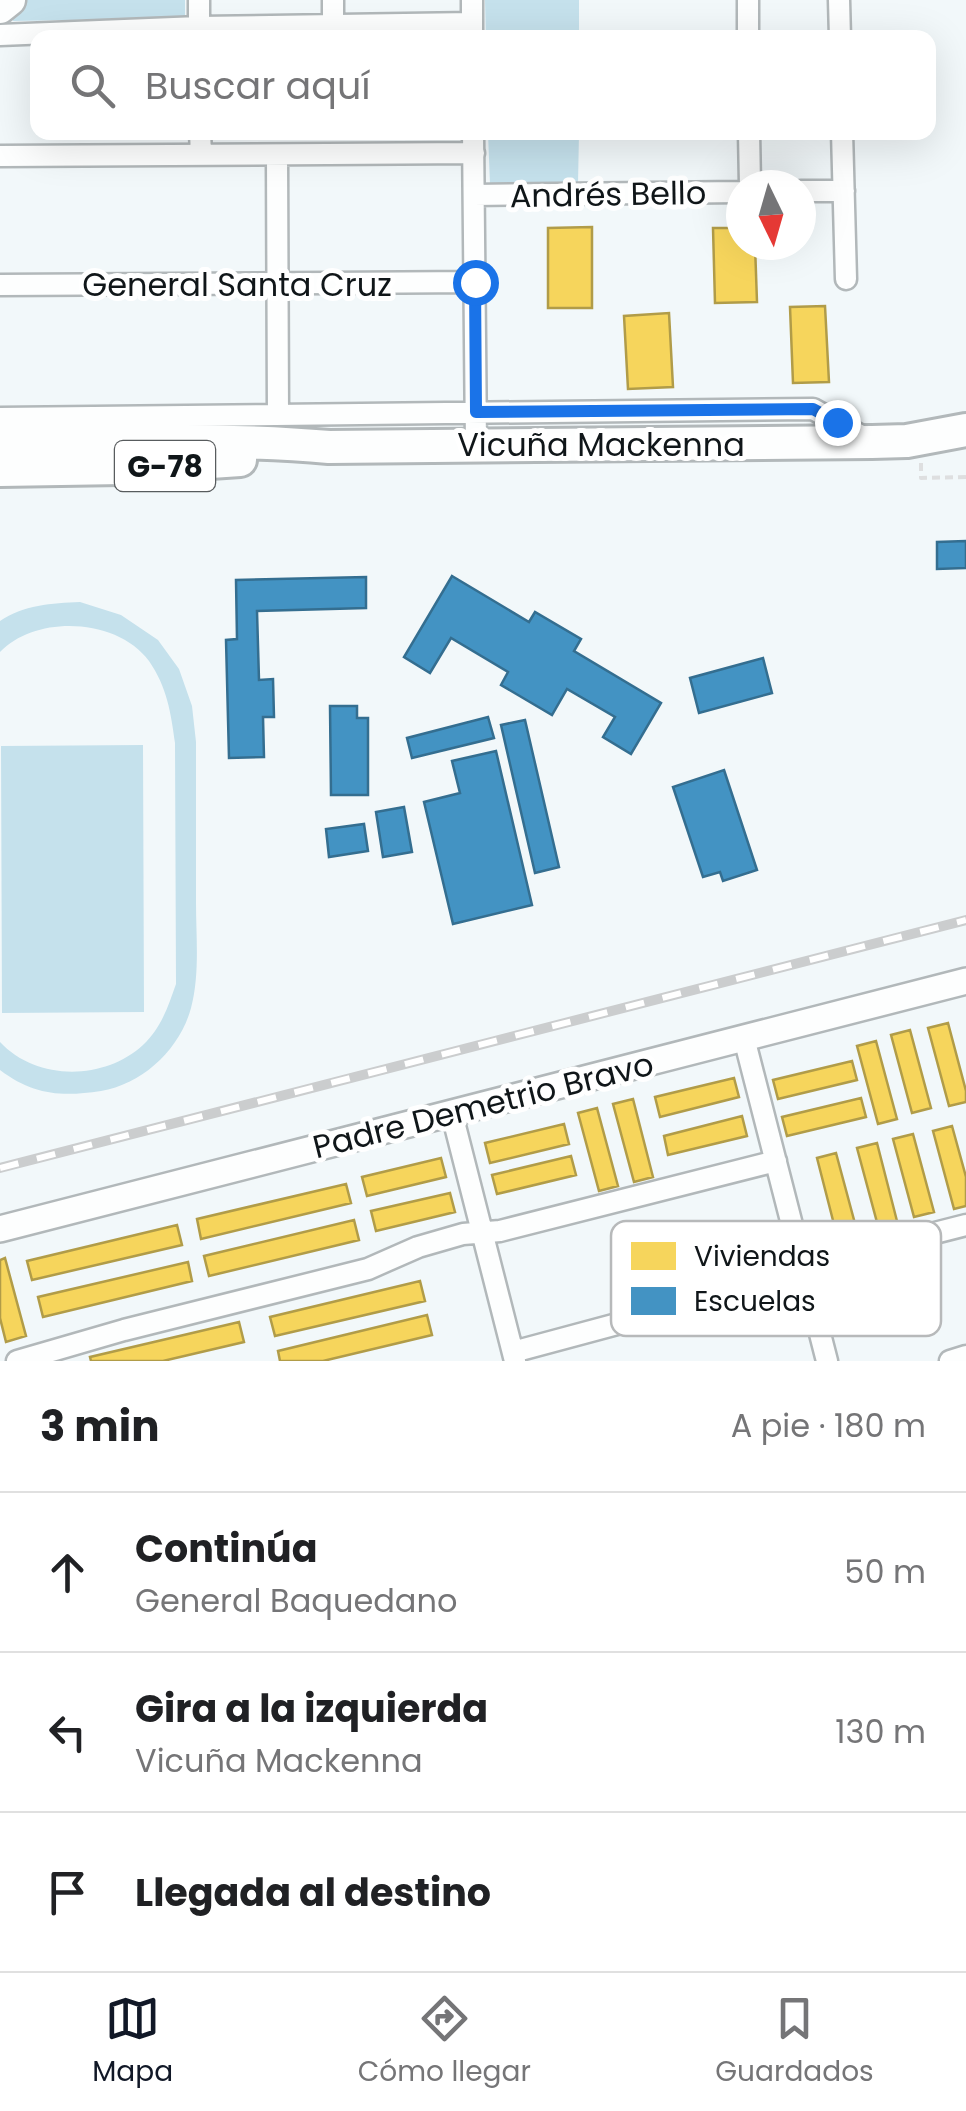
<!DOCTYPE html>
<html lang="es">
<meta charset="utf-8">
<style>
body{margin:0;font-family:Poppins,sans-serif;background:#f2f2f2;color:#202124}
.compass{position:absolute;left:726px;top:170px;width:90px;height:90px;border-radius:50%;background:#fff;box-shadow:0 10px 40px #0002;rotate:175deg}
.stop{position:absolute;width:30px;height:30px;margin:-22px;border:8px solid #1a73e8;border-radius:50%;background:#fff}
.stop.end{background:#1a73e8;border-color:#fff;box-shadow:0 2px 10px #0008}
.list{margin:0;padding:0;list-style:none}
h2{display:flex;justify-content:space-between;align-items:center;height:130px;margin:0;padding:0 40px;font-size:42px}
h2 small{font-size:32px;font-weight:400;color:#757577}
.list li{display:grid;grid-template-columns:65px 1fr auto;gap:30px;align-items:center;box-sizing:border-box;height:160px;padding:0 40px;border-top:2px solid #e0e0e0}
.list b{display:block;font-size:38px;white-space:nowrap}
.list p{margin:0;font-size:32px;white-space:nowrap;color:#757577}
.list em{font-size:32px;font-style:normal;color:#757577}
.icon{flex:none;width:55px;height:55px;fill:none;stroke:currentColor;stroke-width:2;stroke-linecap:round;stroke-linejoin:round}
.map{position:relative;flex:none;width:966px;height:1361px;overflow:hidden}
.search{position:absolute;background:#fff;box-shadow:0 10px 40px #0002;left:30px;right:30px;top:30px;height:110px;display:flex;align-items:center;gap:25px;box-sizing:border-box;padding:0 35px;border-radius:20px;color:#757577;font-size:38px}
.sheet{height:610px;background:#fff}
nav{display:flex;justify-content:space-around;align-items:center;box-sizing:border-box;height:140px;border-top:2px solid #e0e0e0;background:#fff;font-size:28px;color:#757577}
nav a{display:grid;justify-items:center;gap:5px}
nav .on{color:#111827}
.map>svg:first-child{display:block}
.green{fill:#c5e1ec}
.homes{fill:#f6d55c;stroke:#b19c48;stroke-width:2.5}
.schools{fill:#4393c3;stroke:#346e90;stroke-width:2.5}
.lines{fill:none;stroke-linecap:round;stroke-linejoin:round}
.minor-casing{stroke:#b2b8ba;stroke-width:25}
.tertiary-casing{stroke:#b2b8ba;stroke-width:30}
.secondary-casing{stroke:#b2b8ba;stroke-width:35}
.primary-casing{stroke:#b2b8ba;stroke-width:38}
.path{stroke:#dedfe0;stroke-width:4;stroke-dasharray:8 5;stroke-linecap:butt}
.minor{stroke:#fdfefe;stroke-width:20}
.tertiary{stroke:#fdfefe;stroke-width:25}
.secondary{stroke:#fdfefe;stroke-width:30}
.primary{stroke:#fdfefe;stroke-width:32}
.rail-casing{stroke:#cbcdce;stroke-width:10}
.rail{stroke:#fff;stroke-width:6;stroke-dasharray:19;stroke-linecap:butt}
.route{stroke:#1a73e8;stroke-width:12}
.labels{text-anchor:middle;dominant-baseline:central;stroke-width:10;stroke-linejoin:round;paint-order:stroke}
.shield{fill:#fff;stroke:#585c5e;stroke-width:2.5}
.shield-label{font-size:30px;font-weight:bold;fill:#101619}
.street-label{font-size:32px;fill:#101619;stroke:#fff}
.key{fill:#fff;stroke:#b7b9ba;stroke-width:2.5}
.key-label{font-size:28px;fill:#101619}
</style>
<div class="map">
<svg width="966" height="1361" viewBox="0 0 966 1361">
<rect width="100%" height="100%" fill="#f2f8fa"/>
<path class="green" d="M18,0h167v18l-172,3 1,-19z
M485,0h94v37h-93z
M488,133h91l-1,51h-88z
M80,602l41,13 37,25 21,29 13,37 4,36c0,53 0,107 0,160 0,35 4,72 -5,106 -11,41 -48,76 -90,83 -40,6 -68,4 -101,-21v-28c36,39 104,39 143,3 18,-17 25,-38 33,-61l-1,-241c-4,-30 -8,-56 -26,-82 -31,-43 -113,-47 -149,-9v-31c23,-16 52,-18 80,-19z
M143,745l1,267 -142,1 -1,-267z"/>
<path class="homes" d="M592,227v81h-44v-80z
M713,228h28v17h14l2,57 -42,1z
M825,306l4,76 -36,1 -3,-76z
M669,313l4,74 -45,2 -4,-73z
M948,1023l18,68v11l-17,4 -21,-78z
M910,1030l21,78 -19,5 -21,-78z
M876,1041l21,78 -19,5 -21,-78z
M852,1061l5,19 -79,19 -5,-19z
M734,1078l5,19 -79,20 -5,-20z
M861,1098l5,19 -79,19 -5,-19z
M633,1099l20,78 -19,5 -21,-78z
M597,1108l21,78 -19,5 -21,-78z
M742,1116l5,20 -79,19 -4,-19z
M564,1124l5,20 -79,19 -5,-20z
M952,1126l14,51v29l-12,3 -21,-78z
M913,1134l21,78 -20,5 -21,-78z
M877,1143l20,78 -19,5 -21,-78z
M836,1153l21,78 -20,5 -20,-78z
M571,1156l5,19 -79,19 -5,-19z
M441,1158l5,19 -79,19 -5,-19z
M346,1184l5,19 -150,36 -4,-20z
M450,1193l5,19 -79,19 -5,-20z
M354,1220l5,20 -150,36 -5,-20z
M177,1225l5,20 -150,35 -5,-19z
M5,1258l21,78 -20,6 -6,-24v-58z
M188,1262l4,19 -149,36 -5,-20z
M420,1281l5,20 -150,35 -5,-19z
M427,1315l5,20 -109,26h-43l-2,-10z
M239,1322l5,20 -81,19h-72l-1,-4z"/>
<path class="schools" d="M966,541v27l-29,1v-27z
M452,576l77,46 6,-10 46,27 -7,12 87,52 -30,51 -28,-17 12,-20 -48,-28 -15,26 -51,-30 7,-13 -57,-34 -21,35 -26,-16z
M366,577v31l-109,3 2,69 14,-1 1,38h-11l1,40 -35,1 -3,-118 11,-1 -1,-59z
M763,658l9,35 -73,20 -9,-35z
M330,706h27v12h11v77h-37z
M488,717l6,21 -82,20 -5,-20z
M525,720l34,147 -24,6 -34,-148z
M496,751l36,154 -79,19 -29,-122 36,-9 -8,-32z
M724,770l33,100 -34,11 -3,-9 -17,5 -30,-90z
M404,807l8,45 -29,5 -7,-45z
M364,824l4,27 -39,6 -3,-28z"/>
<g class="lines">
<g class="minor-casing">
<path id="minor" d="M199,0v38
M333,0v25
M472,0v38
M748,0v38
M839,0l1,38
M0,35l199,-8 273,-4
M200,132l1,23
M473,132l3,313
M749,132l1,53
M842,132l4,147
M277,155l1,260
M0,156l474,-3
M801,191h43
M474,195l267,-3
M0,285l475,-3
M0,418l813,-9 52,29
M744,1038l83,323
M452,1114l63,247
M513,1352l279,-75 25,-14 149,-38
M17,1361l107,-31 244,-61 50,-22 45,-13 37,-3 276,-70
M950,1361l16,-5"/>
</g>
<g class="tertiary-casing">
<path id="tertiary" d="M0,1229l966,-248"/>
</g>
<g class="secondary-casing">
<path id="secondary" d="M0,8l10,-8"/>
</g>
<g class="primary-casing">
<path id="primary" d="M0,443c110,0 220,-6 329,4l543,-5 35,-1 59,-11
M0,470l122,-2 118,-8"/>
</g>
<path class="path" d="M921,463v15l45,-1"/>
<use href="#minor" class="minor"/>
<use href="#tertiary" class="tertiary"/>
<use href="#secondary" class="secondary"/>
<use href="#primary" class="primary"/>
<g class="rail-casing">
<path id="rail" d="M0,1168l966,-248"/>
</g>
<use href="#rail" class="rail"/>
</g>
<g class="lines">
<path class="route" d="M475,282l1,130 337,-3 24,13"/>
</g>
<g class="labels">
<rect class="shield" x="115" y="441" width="100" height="50" rx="8"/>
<g class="shield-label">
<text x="165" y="466">G-78</text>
</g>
<g class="street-label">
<text transform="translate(608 194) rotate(-1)">Andrés Bello</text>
<text x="237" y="284">General Santa Cruz</text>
<text x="601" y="444">Vicuña Mackenna</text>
<text transform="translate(483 1105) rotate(-14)">Padre Demetrio Bravo</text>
</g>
</g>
<rect x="611" y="1221" width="330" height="115" rx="15" class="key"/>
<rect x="631" y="1242" width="45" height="28" fill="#f6d55c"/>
<rect x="631" y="1287" width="45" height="28" fill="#4393c3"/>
<g class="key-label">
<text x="694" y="1266">Viviendas</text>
<text x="694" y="1311">Escuelas</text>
</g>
</svg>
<svg class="compass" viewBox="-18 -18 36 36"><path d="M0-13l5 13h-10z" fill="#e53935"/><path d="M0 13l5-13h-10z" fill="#757577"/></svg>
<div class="stop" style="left:475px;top:282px"></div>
<div class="stop end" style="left:837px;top:422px"></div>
<div class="search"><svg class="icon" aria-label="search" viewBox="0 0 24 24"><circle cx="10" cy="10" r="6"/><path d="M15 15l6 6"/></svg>Buscar aquí</div>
</div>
<section class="sheet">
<h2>3 min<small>A pie · 180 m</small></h2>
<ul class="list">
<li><svg class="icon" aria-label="ahead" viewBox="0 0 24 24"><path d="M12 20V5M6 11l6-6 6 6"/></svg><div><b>Continúa</b><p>General Baquedano</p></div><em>50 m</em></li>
<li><svg class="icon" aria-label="left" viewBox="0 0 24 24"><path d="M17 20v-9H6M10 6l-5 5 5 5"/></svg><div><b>Gira a la izquierda</b><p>Vicuña Mackenna</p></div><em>130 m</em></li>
<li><svg class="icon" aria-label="arrive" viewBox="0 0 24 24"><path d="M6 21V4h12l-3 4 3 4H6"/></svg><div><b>Llegada al destino</b></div></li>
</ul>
</section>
<nav>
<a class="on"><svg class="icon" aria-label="map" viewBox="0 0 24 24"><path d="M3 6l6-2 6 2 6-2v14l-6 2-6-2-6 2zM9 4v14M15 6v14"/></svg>Mapa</a>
<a><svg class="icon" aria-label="directions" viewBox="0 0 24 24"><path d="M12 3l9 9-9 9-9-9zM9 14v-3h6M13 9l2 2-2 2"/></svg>Cómo llegar</a>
<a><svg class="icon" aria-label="saved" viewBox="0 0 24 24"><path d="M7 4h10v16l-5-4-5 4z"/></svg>Guardados</a>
</nav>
